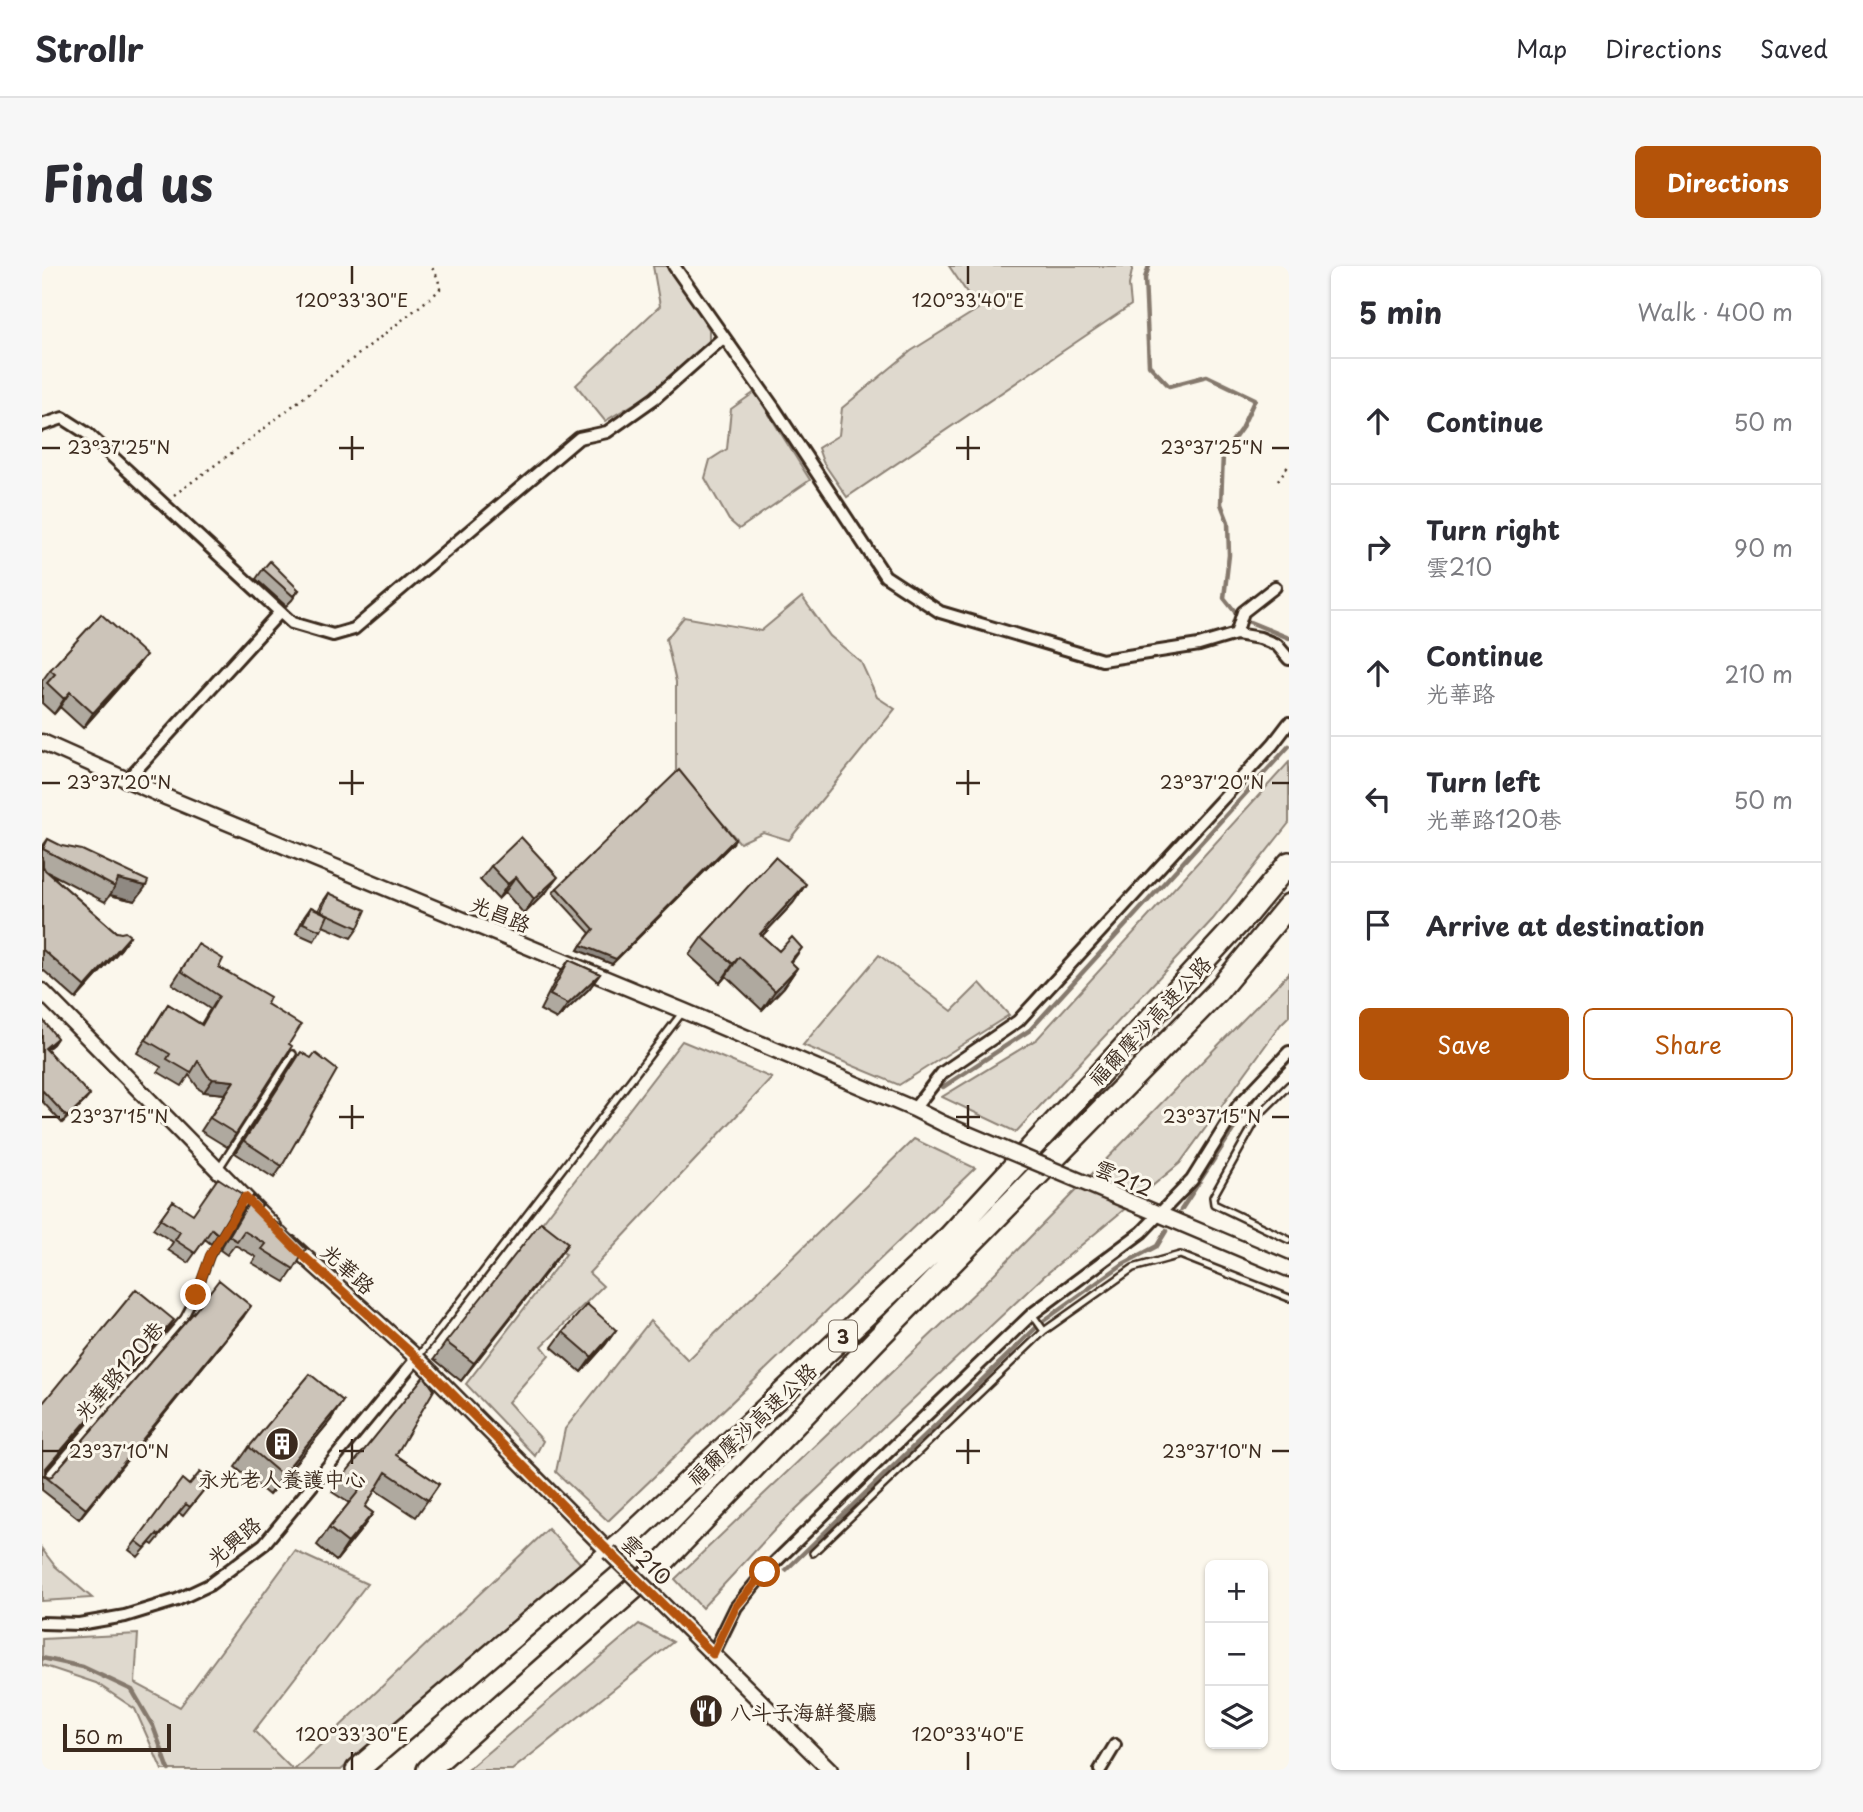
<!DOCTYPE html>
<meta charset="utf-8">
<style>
body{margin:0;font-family:"Playpen Sans","LXGW WenKai TC",sans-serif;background:#f7f7f7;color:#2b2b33}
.controls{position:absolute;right:21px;bottom:21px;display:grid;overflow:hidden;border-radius:10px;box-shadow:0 2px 5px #0004}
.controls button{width:63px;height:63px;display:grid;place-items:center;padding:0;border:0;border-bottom:2px solid #e1e1e2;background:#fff;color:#2b2b33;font:35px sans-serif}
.scale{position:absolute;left:21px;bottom:18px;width:108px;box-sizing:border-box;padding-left:7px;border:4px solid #3b2a1e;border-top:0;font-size:19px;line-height:24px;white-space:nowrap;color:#3b2a1e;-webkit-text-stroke:5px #fbf7ec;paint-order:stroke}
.stop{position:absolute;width:21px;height:21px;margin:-16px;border:5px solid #b45309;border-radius:50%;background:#fff}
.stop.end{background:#b45309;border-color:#fff;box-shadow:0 2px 7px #0008}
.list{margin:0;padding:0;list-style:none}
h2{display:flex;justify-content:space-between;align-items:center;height:91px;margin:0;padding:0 28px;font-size:30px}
h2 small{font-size:23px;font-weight:400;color:#7c7c81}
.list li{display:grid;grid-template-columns:46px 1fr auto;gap:21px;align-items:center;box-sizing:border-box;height:126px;padding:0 28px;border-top:2px solid #e1e1e2}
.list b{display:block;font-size:26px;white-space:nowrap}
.list p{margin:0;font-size:23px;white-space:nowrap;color:#7c7c81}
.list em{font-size:23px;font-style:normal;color:#7c7c81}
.actions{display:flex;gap:14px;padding:21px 28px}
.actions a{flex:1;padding:16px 0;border:2px solid #b45309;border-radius:10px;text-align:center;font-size:24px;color:#b45309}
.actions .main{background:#b45309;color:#fff}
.icon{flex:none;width:38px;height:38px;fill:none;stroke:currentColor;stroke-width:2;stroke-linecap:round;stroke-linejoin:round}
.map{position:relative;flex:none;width:1247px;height:1504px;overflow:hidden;border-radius:10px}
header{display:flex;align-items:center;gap:42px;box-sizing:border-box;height:98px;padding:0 35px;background:#fff;border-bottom:2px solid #e1e1e2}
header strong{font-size:33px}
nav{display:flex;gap:38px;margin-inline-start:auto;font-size:24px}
.intro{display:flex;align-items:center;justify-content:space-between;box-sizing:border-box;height:168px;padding:0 42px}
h1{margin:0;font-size:49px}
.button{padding:18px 32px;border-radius:10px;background:#b45309;color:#fff;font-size:24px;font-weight:700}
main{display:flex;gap:42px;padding:0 42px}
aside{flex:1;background:#fff;border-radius:10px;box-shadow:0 2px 5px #0004}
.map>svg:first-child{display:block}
.green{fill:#dfd9ce;stroke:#8d8276;stroke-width:2}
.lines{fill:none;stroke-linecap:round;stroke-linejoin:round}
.stream{stroke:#85796d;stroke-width:4.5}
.service-casing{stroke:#3b2a1e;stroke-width:10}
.minor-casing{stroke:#3b2a1e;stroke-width:16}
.tertiary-casing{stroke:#3b2a1e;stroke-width:19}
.motorway-casing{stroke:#3b2a1e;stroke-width:26}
.path{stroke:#3b2a1e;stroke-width:2.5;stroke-dasharray:2 5;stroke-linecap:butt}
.service{stroke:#fbf7ec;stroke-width:5}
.minor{stroke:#fbf7ec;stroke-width:10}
.tertiary{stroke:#fbf7ec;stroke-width:14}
.motorway{stroke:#fbf7ec;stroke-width:21}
.tertiary-bridge-casing{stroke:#3b2a1e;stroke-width:19;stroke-linecap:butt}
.tertiary-bridge{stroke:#fbf7ec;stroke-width:14}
.wall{fill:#afa99f;stroke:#3b2a1e;stroke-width:2}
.shaded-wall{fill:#8f8982;stroke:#3b2a1e;stroke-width:2}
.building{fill:#ccc4b9;stroke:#3b2a1e;stroke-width:2}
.route{stroke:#b45309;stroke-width:9}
.ticks{fill:none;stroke:#3b2a1e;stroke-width:2.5}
.labels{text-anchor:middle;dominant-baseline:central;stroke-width:6;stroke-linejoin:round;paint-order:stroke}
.shield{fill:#fbf7ec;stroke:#75685c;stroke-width:2}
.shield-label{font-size:19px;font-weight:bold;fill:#3b2a1e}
.street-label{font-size:21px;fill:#3b2a1e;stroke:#fbf7ec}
.poi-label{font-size:21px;fill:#3b2a1e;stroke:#fbf7ec}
.ticks-label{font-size:18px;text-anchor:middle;fill:#3b2a1e;stroke:#fbf7ec;stroke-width:6;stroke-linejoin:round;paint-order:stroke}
</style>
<header>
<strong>Strollr</strong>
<nav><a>Map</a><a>Directions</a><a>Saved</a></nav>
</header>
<div class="intro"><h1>Find us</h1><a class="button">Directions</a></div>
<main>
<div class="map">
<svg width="1247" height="1504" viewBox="0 0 1247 1504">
<rect width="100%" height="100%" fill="#fbf7ec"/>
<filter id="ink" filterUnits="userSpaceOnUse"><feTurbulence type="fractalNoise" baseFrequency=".0143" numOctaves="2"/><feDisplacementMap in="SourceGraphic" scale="14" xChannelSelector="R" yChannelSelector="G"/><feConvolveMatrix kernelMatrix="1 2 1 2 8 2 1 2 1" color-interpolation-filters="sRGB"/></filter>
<g filter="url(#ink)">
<path class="green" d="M611,0h14l42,63v13l-55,50 -49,29 -29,-36 84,-79z
M907,0h184l-4,19 2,20 -284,192 -24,-35 -5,-14 21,-13 3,-27 69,-57 67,-42z
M713,126l55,88 -71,49 -10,-9 -24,-42 5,-18 17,-11 4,-40z
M760,331l28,39 31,26 16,35 18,12 -106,131 -26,-8 -23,11 -64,-72v-89l-10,-43 18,-22 77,14z
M1247,496v61l-76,96 -197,213 -74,-35 95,-58z
M837,689l73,56 28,-28 29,32 -110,70 -96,-40z
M1247,707v43l-8,8 -101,139 -136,113 -263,247 -79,85 -27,-29 309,-295z
M640,775l90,37 -183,195 14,13 -61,60 7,9 -41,47 35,39 -8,15 -69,-72 100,-130 -34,-18z
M872,873l61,29 -367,353 -52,-49 9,-43 85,-108 38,39z
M506,1263l33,35 -240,206h-47z
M0,1283l13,17 37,32 -50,3z
M253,1285l72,33 -113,147 39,39h-131l-27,-61 -39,-26 -54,-18v-26l96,-5 -3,49 45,24z
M597,1358l34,18 -161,128h-45z"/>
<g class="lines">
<path class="stream" d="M1107,0l-4,12 4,87 20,21 38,-10 48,23 -14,30 -18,25 -2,50 7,18 1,33 -5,43 16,20 49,20
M901,821l87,-57 259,-284
M1139,944l74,-114 34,-35
M744,1304l256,-248 81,-58 34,-18 9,-15
M0,1392l41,9 49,23 21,36 16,44"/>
<g class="service-casing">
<path id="service" d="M1247,819l-30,30 -46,82 1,7 75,36
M176,904l75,-116
M990,1048l12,17
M375,1092l265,-345
M2,1214l140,-162 12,-23 14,-39 33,-56
M771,1287l231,-222 89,-63 47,-13 109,43"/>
</g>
<g class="minor-casing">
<path id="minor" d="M632,0l100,142 111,168 55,36 162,48 97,-15 37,-11 24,4 17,7 12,14
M0,159l21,-7 25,16 204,189 41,12 21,-6 225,-191 28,-6 48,-34 69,-61
M1194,368l7,-22 32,-25
M85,514l153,-168
M872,843l28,-36 76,-52 255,-277 16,-21
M0,1357l37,1 46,-8 52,-16 32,-15 55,-41 153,-186
M671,1388l23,-47 29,-35 126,-123 141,-135 110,-82 50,-52 46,-74 51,-54
M1058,1504l15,-25"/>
</g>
<g class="tertiary-casing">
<path id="tertiary" d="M0,476l126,56 516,213 230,98 30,15
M0,725l232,236
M1098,940l149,63
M249,978l126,114 192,194
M608,1326l180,178"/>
</g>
<g class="motorway-casing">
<path id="motorway" d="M315,1504l270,-231 322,-302 297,-322 43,-52
M386,1504l231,-204 216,-225 342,-349 72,-87"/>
</g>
<path class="path" d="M1236,214l11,-15
M132,229l74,-54 186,-146 6,-6 -2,-11 -7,-12"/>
<use href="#service" class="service"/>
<use href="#minor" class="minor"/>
<use href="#tertiary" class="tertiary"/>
<use href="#motorway" class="motorway"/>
<g class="tertiary-bridge-casing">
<path id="tertiary-bridge" d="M902,858l196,82
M567,1286l41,40"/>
</g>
<use href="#tertiary-bridge" class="tertiary-bridge"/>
</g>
<path class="wall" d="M221,303l36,21 -7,10 -6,6 -30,-27z
M93,403l-52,59 -23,-21 -6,7 -12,-11v-13l1,-2 -1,-1v-6l8,-11z
M6,573l87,62 -25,-6 -5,7 -57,-30 68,60 14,4 -9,13 -45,50 -34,-30v-122z
M690,578l-120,120 -34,-14 12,-17 -37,-40 4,-5z
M449,600l56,25 -23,23 -19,-22 -7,7 -18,-19z
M764,618l-13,19 -31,33 35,32 -13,19 -22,23 -36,-34 -6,7 -31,-28 13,-18z
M287,627l29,35 -7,10 -28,-12 -9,15 -18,-8 8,-16 7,-10 7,4 4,-8z
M156,678l21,23 48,37 -31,130 -9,13 -26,-16 24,-37 -21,-2 -5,-3 -10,-14 -7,11 -24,-14 3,-5 -24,-14 31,-49 33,20 9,-15 -38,-25z
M527,694l31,14 -11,15 -32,30 -17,-9 18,-35z
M0,753l15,19 -4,6 -6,5 38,52 -23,22 -20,-22z
M259,786l-19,114 -8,12 -39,-25z
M211,930l4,15 37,58 -9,13 -33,-19 4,-6 -21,-12 -8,10 -7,-5 24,-41z
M131,935l45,33 -7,10 -6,-5 -17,24 -20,-13 5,-8 -20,-13z
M526,977l-12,17 -95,121 -27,-22 12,-17z
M202,1050l-165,203 -37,-29v-86l125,-74 -122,140v5l4,2 3,-1z
M574,1064l-11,15 -24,27 -29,-25 11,-15z
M288,1155l-61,74 -34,-28 14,-20z
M354,1189l43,29 -23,33 -41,-27 -10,17 8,6 -12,17 -25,31 -19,-16 12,-17 20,-25 -17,-11 12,-17z
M169,1215l-28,35 -4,-3 -26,32 -3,-2 -12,14 -9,-7 7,-9 53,-56z"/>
<path class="shaded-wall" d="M104,389l-11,14 -52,59 10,-15z
M28,426l-10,15 -6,7 10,-15z
M693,573l-3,5 -120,120 -34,-14 3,-5z
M474,611l-11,15 -7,7 10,-15z
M516,611l-11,14 -23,23 10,-15z
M76,613l28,7 -11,15 -25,-6 5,-8z
M764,618l-13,19 -46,49 13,-18z
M88,670l-9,13 -45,50 9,-12z
M760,682l-13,18 1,-5z
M697,691l-13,19 -6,7 13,-19z
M755,702l-13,19 -22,23 13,-19z
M558,708l-11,15 -32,30 11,-15z
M15,772l-4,6 -11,9 3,-5z
M171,813l21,2 -9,13 -21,-2z
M48,829l-5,6 -23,22 5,-6z
M526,977l-12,17 -95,121 13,-18z
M209,1040l-7,10 -165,203 7,-10z
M132,1054l-7,10 -125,144v-1z
M574,1064l-11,15 -24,27 11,-15z
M301,1135l-13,20 -61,74 13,-20z
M331,1247l-12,17 -25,31 12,-18z"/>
<path class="building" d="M228,295l29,29 -6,6 -30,-27z
M59,348l45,41 -53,58 -23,-21 -6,7 -17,-16 8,-9 -5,-4z
M637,504l56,69 -119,120 -35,-14 13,-16 -37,-41z
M479,571l37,40 -24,22 -18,-22 -8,7 -17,-18z
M6,573l14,7 20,4 66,31 -2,5 -28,-7 -3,8 -72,-38z
M733,591l31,27 -46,50 19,17 13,-14 10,11 -12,13 7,7 -22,23 -36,-34 -6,7 -31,-27z
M0,593l1,2v5l2,4 71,62 5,1 4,-1 5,4 -45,51 -43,-38z
M287,627l37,17 -8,18 -37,-17z
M269,641l17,8 -7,16 -18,-8z
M156,678l25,15 -4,8 51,30 -3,7 34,21 -12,19 3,2 -56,88 -26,-16 24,-37 -21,-2 -5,-3 -10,-15 -7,12 -24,-14 3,-5 -24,-14 22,-36 34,21 17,-29 -38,-25z
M527,694l31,14 -32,30 -18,-9z
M0,753l15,19 -12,10 45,47 -23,22 -25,-27z
M259,786l10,6 4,-5 22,17 -55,96 -38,-25z
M176,912l24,16 -24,40 -6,-5 -17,24 -20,-13 5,-8 -20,-13 13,-18 20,13z
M211,930l9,9 -5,6 28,17 21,21 -12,20 -32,-20 4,-5 -22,-13 -7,10 -8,-5z
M499,956l27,21 -94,120 -28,-21z
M177,1014l32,26 -165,203 -44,-35v-70l94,-115 38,31 -129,149v6l4,2 3,-1 143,-165z
M545,1038l29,26 -24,27 -29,-25z
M268,1108l33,27 -61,74 -33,-28z
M382,1110l10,14 -38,65 43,29 -11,16 -42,-28 -21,35 8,6 -25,30 -19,-15 33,-41 -18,-12z
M158,1206l11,9 -21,26 -4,-3 -27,32 -2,-2 -12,14 -9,-7 46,-62 7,6z"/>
</g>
<g class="lines" filter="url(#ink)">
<path class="route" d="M154,1029l14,-40 35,-58 53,54 119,107 154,156 142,140 23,-48 29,-34"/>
</g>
<path class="ticks" d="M310,0v18M926,0v18M310,170v24M926,170v24M0,182h18M297,182h25M914,182h24M1230,182h17M310,504v25M926,504v25M0,517h18M297,517h25M914,517h24M1230,517h17M310,839v24M926,839v24M0,851h18M297,851h25M914,851h24M1230,851h17M310,1173v25M926,1173v25M0,1185h18M297,1185h25M914,1185h24M1230,1185h17M310,1486v18M926,1486v18"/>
<defs>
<g id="building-disc" transform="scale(1.75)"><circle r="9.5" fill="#3b2a1e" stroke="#fbf7ec"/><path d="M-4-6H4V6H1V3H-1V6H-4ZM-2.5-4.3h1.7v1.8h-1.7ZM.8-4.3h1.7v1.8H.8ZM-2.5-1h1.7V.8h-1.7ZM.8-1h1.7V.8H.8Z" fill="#fff"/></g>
<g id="restaurant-disc" transform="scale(1.75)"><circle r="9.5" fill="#3b2a1e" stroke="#fbf7ec"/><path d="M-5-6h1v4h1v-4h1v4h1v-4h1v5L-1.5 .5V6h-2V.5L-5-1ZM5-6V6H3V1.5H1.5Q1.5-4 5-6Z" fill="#fff"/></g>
</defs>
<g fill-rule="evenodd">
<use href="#building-disc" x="240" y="1178"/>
<use href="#restaurant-disc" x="664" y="1445"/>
</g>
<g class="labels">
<rect class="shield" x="787" y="1054.5" width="28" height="31" rx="5"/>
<g class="shield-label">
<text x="801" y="1070">3</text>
</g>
<g class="street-label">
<text transform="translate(459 647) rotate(22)">光昌路</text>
<text transform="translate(1107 754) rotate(-47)">福爾摩沙高速公路</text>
<text transform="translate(1082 911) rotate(23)">雲212</text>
<text transform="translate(307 1002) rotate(42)">光華路</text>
<text transform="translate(76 1104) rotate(-49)">光華路120巷</text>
<text transform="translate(709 1157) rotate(-43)">福爾摩沙高速公路</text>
<text transform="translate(191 1274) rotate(-40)">光興路</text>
<text transform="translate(605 1293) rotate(45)">雲210</text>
</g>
<g class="poi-label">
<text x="240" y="1212">永光老人養護中心</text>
<text x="688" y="1445" text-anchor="start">八斗子海鮮餐廳</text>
</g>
</g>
<g class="ticks-label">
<text x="310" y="41">120°33'30"E</text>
<text x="926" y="41">120°33'40"E</text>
<text x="77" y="188">23°37'25"N</text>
<text x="1170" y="188">23°37'25"N</text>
<text x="77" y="523">23°37'20"N</text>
<text x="1170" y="523">23°37'20"N</text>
<text x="77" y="857">23°37'15"N</text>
<text x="1170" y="857">23°37'15"N</text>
<text x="77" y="1192">23°37'10"N</text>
<text x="1170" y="1192">23°37'10"N</text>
<text x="310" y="1475">120°33'30"E</text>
<text x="926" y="1475">120°33'40"E</text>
</g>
</svg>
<div class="controls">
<button>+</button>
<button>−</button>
<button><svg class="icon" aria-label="layers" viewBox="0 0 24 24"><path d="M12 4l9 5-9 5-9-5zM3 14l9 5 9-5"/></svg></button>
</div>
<div class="scale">50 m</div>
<div class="stop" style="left:723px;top:1306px"></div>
<div class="stop end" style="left:154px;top:1029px"></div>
</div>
<aside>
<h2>5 min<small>Walk · 400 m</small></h2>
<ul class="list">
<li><svg class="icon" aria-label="ahead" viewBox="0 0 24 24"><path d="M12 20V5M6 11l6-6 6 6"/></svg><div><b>Continue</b></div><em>50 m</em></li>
<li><svg class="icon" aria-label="right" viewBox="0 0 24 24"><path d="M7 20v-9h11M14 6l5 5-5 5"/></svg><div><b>Turn right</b><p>雲210</p></div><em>90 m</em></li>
<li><svg class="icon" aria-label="ahead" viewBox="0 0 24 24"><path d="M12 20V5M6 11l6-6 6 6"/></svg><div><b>Continue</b><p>光華路</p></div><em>210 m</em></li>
<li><svg class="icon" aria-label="left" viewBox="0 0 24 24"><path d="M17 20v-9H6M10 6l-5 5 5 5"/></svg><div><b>Turn left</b><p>光華路120巷</p></div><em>50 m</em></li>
<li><svg class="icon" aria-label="arrive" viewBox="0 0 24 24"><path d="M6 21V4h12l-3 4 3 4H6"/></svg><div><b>Arrive at destination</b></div></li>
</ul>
<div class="actions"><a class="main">Save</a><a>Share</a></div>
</aside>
</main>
